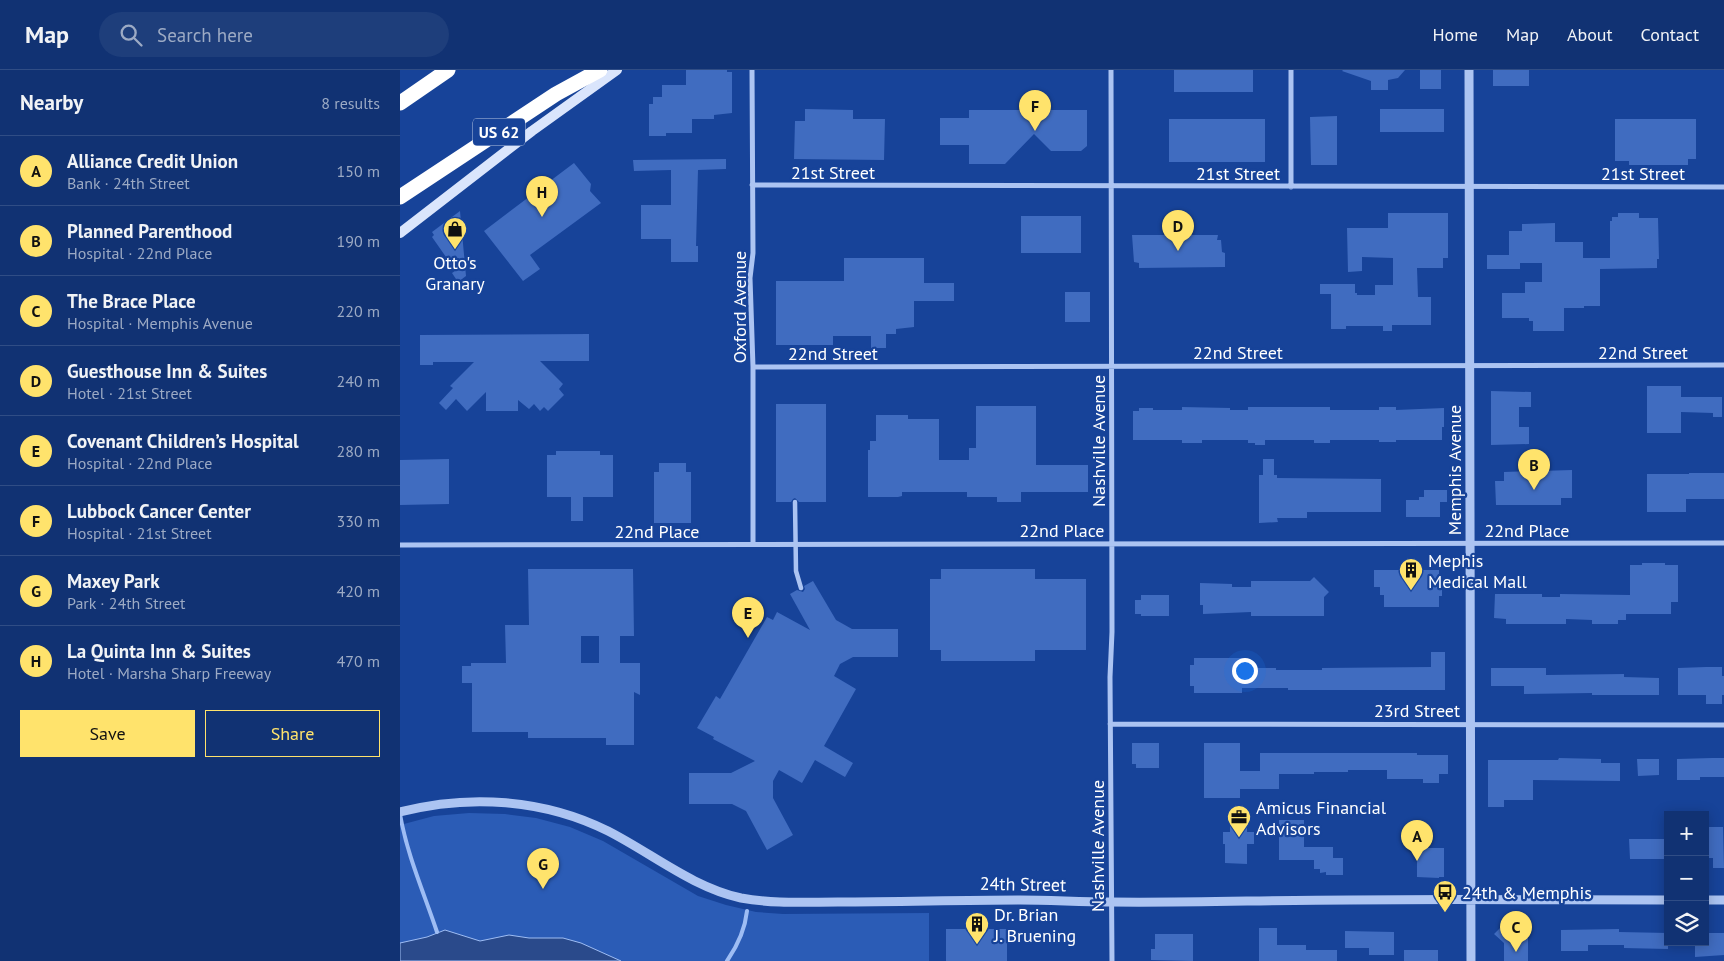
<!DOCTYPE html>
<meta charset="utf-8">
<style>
body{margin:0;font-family:"PT Sans",sans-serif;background:#1e3e7b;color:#f1f3f6}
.controls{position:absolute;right:15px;bottom:15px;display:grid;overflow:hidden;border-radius:0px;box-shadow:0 2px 12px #0003}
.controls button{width:45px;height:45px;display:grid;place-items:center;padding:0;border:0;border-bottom:1px solid #304d85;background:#113273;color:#f1f3f6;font:25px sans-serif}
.you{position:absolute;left:844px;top:600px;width:18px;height:18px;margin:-12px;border:4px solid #fff;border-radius:50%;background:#1a73e8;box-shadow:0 0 0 8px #1a73e833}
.badge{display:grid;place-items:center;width:32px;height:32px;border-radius:50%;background:#ffe36c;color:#111;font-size:16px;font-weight:700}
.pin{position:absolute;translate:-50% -41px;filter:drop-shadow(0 1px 2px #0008)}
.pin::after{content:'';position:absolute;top:26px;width:18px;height:15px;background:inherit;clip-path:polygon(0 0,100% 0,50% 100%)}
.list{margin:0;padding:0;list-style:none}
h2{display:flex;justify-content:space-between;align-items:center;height:65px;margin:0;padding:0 20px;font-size:21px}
h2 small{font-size:16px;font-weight:400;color:#9caac4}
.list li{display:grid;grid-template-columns:32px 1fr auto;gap:15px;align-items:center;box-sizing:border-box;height:70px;padding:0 20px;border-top:1px solid #304d85}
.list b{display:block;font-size:19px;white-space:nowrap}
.list p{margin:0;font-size:16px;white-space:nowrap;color:#9caac4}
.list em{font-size:16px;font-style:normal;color:#9caac4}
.actions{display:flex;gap:10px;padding:15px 20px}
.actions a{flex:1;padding:11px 0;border:1px solid #ffe36c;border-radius:0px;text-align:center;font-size:18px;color:#ffe36c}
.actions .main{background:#ffe36c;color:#111}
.icon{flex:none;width:28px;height:28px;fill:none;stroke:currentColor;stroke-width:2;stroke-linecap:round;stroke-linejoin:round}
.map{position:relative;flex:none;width:1324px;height:891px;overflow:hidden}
header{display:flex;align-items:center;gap:30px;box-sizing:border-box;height:70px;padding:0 25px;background:#113273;border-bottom:1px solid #304d85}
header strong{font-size:24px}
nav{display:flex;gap:28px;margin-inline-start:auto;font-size:18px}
.search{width:350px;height:45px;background:#1e3e7b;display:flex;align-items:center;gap:12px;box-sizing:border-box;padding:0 18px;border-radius:28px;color:#9caac4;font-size:19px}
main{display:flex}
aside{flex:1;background:#113273}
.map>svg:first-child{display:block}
.green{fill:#2b5cb6}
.water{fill:#2a4a8b;stroke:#9ebdf4}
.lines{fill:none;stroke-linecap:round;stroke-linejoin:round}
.stream{stroke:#9ebdf4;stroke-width:4}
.building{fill:#406cc0;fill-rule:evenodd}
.minor{stroke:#acc4f2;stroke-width:5}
.tertiary{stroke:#acc4f2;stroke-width:9}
.secondary{stroke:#dae5fc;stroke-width:10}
.motorway{stroke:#fff;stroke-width:15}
.pedestrian-bridge{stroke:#acc4f2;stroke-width:4.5}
.labels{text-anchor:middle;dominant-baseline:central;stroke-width:4.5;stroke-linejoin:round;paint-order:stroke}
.shield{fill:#174399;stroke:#b9c7e0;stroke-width:1}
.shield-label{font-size:16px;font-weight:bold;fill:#fff}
.street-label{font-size:18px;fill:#fff;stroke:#174399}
.poi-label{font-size:18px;fill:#fff;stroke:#174399;text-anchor:start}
</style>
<header>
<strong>Map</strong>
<div class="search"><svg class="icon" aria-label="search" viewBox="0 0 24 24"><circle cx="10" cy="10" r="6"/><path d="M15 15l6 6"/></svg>Search here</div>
<nav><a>Home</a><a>Map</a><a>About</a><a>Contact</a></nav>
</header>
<main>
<aside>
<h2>Nearby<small>8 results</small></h2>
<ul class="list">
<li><span class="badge">A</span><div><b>Alliance Credit Union</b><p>Bank · 24th Street</p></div><em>150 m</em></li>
<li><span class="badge">B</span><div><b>Planned Parenthood</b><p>Hospital · 22nd Place</p></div><em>190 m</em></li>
<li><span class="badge">C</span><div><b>The Brace Place</b><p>Hospital · Memphis Avenue</p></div><em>220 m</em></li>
<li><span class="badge">D</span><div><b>Guesthouse Inn &amp; Suites</b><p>Hotel · 21st Street</p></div><em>240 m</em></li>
<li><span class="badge">E</span><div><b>Covenant Children’s Hospital</b><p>Hospital · 22nd Place</p></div><em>280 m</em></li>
<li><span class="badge">F</span><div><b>Lubbock Cancer Center</b><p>Hospital · 21st Street</p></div><em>330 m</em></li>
<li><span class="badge">G</span><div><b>Maxey Park</b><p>Park · 24th Street</p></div><em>420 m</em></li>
<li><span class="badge">H</span><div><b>La Quinta Inn &amp; Suites</b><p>Hotel · Marsha Sharp Freeway</p></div><em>470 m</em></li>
</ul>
<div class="actions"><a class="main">Save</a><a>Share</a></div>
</aside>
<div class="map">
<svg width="1324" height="891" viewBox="0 0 1324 891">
<rect width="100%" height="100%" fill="#174399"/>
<path class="green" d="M69,743l36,1 31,4 34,9 33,14 95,55 28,9 30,7 27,2 146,-1v48h-529v-136l34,-9z"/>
<path class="water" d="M45,860l35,11 29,-6 20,3h34l18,5 40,18h-221v-18l27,-6z"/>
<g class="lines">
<path class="stream" d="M0,744c7,41 24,79 37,118
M327,891c11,-16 18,-31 20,-50"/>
</g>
<path class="building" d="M286,0h41v2h5v41l-18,2v4h-22v14h-26v3h-17v-32h4v-7h9v-12h24z
M774,0h79v22h-79z
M943,0h62l-7,8 -10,2v10h-17v-9l-29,-10z
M1020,0h21v19h-21z
M1093,0h36v16h-36z
M405,39l48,1v9h32l-1,41 -90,-1 1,-38h10z
M980,39h64v23h-64z
M569,40h118v36l-6,5h-30l-17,-17 -29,30h-36v-19h-29v-27h29z
M937,46v49h-26l-1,-48z
M769,49h96v43h-96z
M1215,49h81v40h-8v6h-59v-4h-14z
M326,89v10l-28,1 -2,76h2v16h-27v-23h-30v-34h30v-35l-37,1 -1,-11z
M174,93l17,21 -1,7 11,12 -71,52 10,14 -17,12 -39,-50z
M60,141l6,65 -8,6 -6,-9 3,-2 -10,-13 1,-1 -14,-20 2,-2 -2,-3z
M988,143h60v45h-5v10h-26l1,29h13v28h-39v6h-9v-5h-37v3h-15v-35h-11v-10h35v9h2v2h18v-10h18v-27l-31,-1v14l-14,1 -1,-44h41z
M1218,143h21v5h19l1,41h-2v9l-57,1v37h-16v2h-20v23h-31v-10h-4v-3h-27v-25h23v-11h17v-19h-22v6h-33v-14h22v-24h13v-7l33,-1v19h28v16h27v-37h2v-4h6z
M621,146h60v37h-60z
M732,165h86l-1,5h4l1,12 3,1v14l-86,1v-5l-5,-1z
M444,188h80v25h30v18h-40v26l-18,2v5h-10v14h-15v-12h-38v9h-57v-64h68z
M665,222h25v30h-25z
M189,264v27h-49l23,23 -4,5 5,6 -16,16 -4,-4 -4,4 -6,-7 -5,5 -11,-9v11h-32v-19l-19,19 -11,-12 -10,11 -7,-7 14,-15 -3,-2 24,-24h-41v3h-13v-30z
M1247,316h34v11h41v20h-9v-4l-32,-1v21h-34z
M1091,321l40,1v15h-12v20h10v17l-38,1z
M376,334h50v98h-27l-4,-4 -2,1 -2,3h-15z
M576,336h60v59h52v27h-67v10h-24v-5h-30v-5h-65v4l-4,1h-30v-47h2v-9h6v-26h32v4h31v41h30v-12h7z
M782,337l48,1v2h18v-3h82v3h49v-3h17v3l48,-2v19h-2v13h-46v2h-17v-2h-49v3h-16v-3h-49v5h-10v-2h-7v-3h-46v3h-20v-3h-49v-29h6v-3h14v2h29z
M156,381h44v4h13v42h-30v24h-12v-24h-24v-42h9z
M49,389v45l-49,1v-45z
M863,389h11v16h3v3l104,1v33h-74v6h-30l1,4 -19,1v-48h4z
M259,393h27v9h5v51h-37v-51h5z
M1172,400v28h-11v7h-65l-1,-24h9v-9z
M1289,403h35v26h-38v13h-39v-38h42z
M1024,420h23v12h-7v15h-34v-17h13v-3h5z
M1242,493h23v2h13v37h-7v12h-45v6h-8v4h-26v-4l-26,-1v5h-60v-5l-12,-1 1,-24h47v3h18v-3l70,1v-30h12z
M128,499h105l1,67h-14v27h20v32l-6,-3v53h-28v-7h-78v-6h-56v-49h-10v-17h9v-3h35l-1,-38h24zM181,566h18v27h-18z
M541,499h94v10h51v71h-51v11h-94v-11h-11v-71h11z
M974,500h65v11h3v15h-3v11h-55v-12h-4v-8h-6z
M914,507l15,15 -5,5v19h-73v-4l-48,2v-9h-3v-22l32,1v3h19v-6h59z
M413,511l23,39 16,9h46v28h-45l-13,7 -6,12 22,13 -32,57 29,17 -8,14 -30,-17 -13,23 -23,-13 -6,11v17l20,37 -26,15 -21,-39 -14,-7h-43v-31h42l24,-12 -42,-22 1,-2 -17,-9 19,-32 4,3 47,-82 6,3 4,-8 33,18 -20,-36 7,-4 6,2 2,-3 -1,-3z
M741,525h28v21h-28v-2h-6v-14h6z
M1031,582h14v38h-157v-2h-46v5h-48v-7h-4v-21h4v-7h48v10h34v2h46v-2l109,-1z
M1306,597h16v9h2v19h-2v9h-16v-9h-28v-27z
M1091,598h55v7l78,-1v3l35,1v17h-67v-2l-68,1v-8h-33z
M732,673h27v25h-23v-4h-4z
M804,673h36v28h20v-18h157v2h31v19h-9v9h-16v-4h-36v-9h-39v2h-34v2h-35v15h-39v9h-36z
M1159,688l42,1v4h19v18l-87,-1v20h-29v7h-16v-47h70z
M1312,688h12v19h-24v3h-23v-21z
M1237,689h22v16l-21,1z
M879,750h25v27h29v11h10v17h-17v-3l-6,1v-4h-6v-9h-35z
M830,752h17v10h7v12h-7v20l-22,-1v-19h-2v-12h7z
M1306,757h17l1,41h-11v-10h-7z
M1229,769h35v7h4v13h-38z
M1017,778h27v29h-5v1l-22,-1z
M859,858h18v17h29v5h31v11h-78z
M1100,858l11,10h17v23h-24v-18l-10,-9z
M546,859h61v32h-61z
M1219,859v3l49,1v16l-44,-1v-3h-36v6h-27v-21z
M945,861l49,1v23h-25v-7h-24z
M1305,863h19v22l-29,2v-15h10z
M755,864h38v27l-42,-1v-11h4z
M1004,880h34v11h-34z"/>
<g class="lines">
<path class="minor" d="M352,0l1,183 -3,25 3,89v177
M711,0l1,562 -2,45 2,284
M891,0v117
M352,115l972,2
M353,297l971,-2
M0,475l1324,-2
M710,654l614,1"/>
<path class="tertiary" d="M1069,0l2,891
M0,742c69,-18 144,-13 208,19 45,23 84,56 133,67 32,6 65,4 97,4 61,0 121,-2 182,-2 30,0 60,2 90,2 80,1 160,-2 240,-2 106,-1 212,0 318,0
M1305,830h19"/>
<path class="secondary" d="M0,163l132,-102 85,-61"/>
<path class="motorway" d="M0,33l48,-33
M0,127l156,-103 44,-24"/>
<path class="pedestrian-bridge" d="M395,432l1,69 5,17"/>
</g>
<defs>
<g id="shop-pin" transform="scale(1.25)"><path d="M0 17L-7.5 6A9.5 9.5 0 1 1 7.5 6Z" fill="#ffe36c" stroke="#174399"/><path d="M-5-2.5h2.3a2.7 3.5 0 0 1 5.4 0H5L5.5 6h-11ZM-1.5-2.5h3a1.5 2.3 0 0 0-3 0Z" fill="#111"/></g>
<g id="building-pin" transform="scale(1.25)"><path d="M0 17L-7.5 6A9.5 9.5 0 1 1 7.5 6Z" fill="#ffe36c" stroke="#174399"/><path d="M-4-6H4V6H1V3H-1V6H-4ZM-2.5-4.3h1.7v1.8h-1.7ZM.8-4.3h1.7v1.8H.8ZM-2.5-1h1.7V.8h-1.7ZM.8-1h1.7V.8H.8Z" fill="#111"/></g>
<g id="office-pin" transform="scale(1.25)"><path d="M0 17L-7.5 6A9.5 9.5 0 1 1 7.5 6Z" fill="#ffe36c" stroke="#174399"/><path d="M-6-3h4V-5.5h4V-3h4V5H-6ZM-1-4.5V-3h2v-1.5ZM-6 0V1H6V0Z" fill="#111"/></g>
<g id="bus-pin" transform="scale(1.25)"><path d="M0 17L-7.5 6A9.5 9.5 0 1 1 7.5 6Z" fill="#ffe36c" stroke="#174399"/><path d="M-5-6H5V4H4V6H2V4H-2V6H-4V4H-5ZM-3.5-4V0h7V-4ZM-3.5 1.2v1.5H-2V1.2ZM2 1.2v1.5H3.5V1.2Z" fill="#111"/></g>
</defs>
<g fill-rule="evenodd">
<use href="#shop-pin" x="55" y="159"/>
<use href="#building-pin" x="1011" y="500"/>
<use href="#office-pin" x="839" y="747"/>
<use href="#bus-pin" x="1045" y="822"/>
<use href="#building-pin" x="577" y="854"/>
</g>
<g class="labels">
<rect class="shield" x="73" y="48.5" width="52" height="27" rx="4"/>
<g class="shield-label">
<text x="99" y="62">US 62</text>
</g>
<g class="street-label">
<text x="433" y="102">21st Street</text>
<text x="838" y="103">21st Street</text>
<text x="1243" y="103">21st Street</text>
<text transform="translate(339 237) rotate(-90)">Oxford Avenue</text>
<text x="838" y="282">22nd Street</text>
<text x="1243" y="282">22nd Street</text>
<text x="433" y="283">22nd Street</text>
<text transform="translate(698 371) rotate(-90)">Nashville Avenue</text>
<text transform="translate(1054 400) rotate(-90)">Memphis Avenue</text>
<text x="662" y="460">22nd Place</text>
<text x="1127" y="460">22nd Place</text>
<text x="257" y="461">22nd Place</text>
<text x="1017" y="640">23rd Street</text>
<text transform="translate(697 776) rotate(-90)">Nashville Avenue</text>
<text transform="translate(623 814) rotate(1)">24th Street</text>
</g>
<g class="poi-label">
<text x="55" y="192" text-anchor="middle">Otto's<tspan x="55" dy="21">Granary</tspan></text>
<text x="1028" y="490">Mephis<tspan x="1028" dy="21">Medical Mall</tspan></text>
<text x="856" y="737">Amicus Financial<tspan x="856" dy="21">Advisors</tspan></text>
<text x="1062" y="822">24th &amp; Memphis</text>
<text x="594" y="844">Dr. Brian<tspan x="594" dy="21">J. Bruening</tspan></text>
</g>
</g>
</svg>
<div class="controls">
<button>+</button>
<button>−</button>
<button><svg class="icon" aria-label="layers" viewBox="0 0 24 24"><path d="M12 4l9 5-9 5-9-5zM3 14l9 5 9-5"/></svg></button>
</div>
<div class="you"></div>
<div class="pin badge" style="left:1017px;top:791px">A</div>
<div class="pin badge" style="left:1134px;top:420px">B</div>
<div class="pin badge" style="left:1116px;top:882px">C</div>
<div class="pin badge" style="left:778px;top:181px">D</div>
<div class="pin badge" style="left:348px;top:568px">E</div>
<div class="pin badge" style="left:635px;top:61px">F</div>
<div class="pin badge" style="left:143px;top:819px">G</div>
<div class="pin badge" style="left:142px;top:147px">H</div>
</div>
</main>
